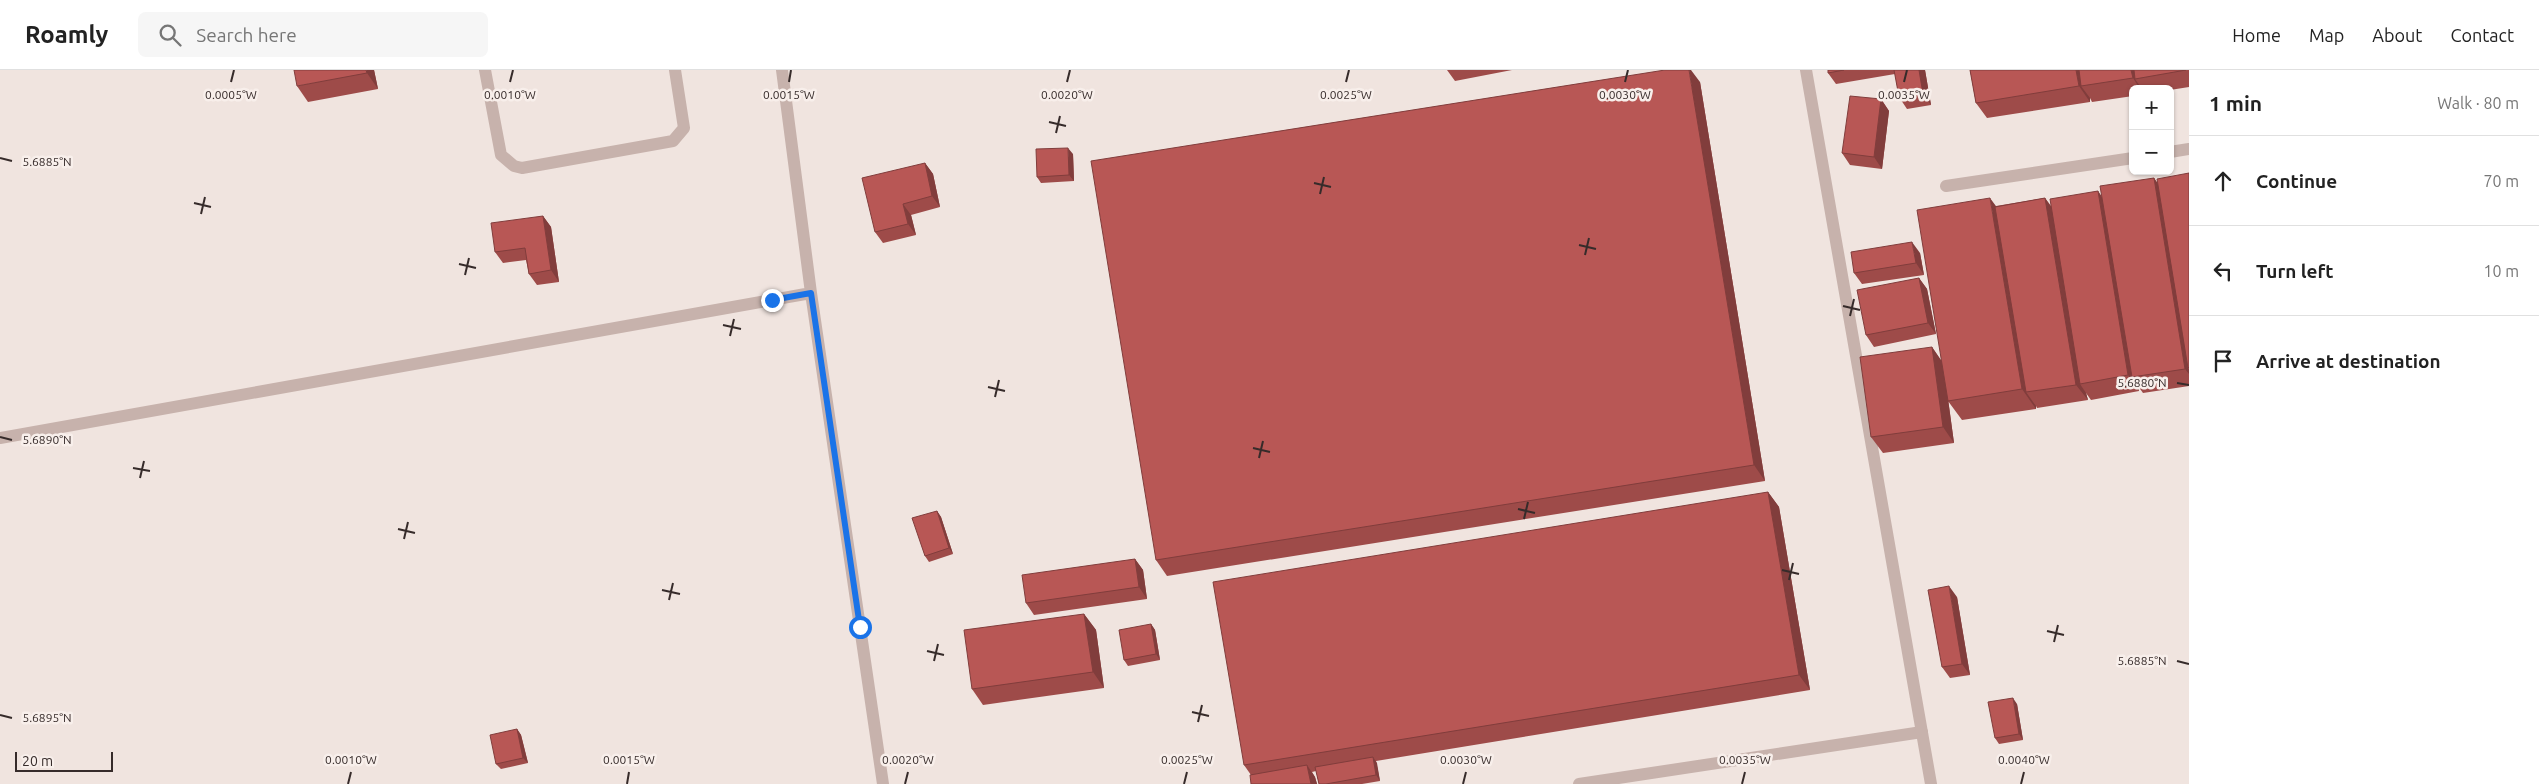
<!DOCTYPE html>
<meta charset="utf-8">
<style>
body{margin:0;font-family:Ubuntu,sans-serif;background:#f6f6f6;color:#222}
.controls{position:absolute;right:15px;top:15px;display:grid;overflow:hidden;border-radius:8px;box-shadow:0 1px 4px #0004}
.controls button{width:45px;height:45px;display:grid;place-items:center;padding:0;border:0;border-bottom:1px solid #e0e0e0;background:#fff;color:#222;font:25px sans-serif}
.scale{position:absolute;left:15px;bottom:12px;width:98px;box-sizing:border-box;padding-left:5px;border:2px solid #362b2a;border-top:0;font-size:14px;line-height:18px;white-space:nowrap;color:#362b2a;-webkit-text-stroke:4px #f8efeb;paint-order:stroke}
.stop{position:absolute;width:15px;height:15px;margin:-11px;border:4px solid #1a73e8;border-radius:50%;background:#fff}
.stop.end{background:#1a73e8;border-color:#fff;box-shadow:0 1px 5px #0008}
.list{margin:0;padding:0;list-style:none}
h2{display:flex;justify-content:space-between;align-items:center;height:65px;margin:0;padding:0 20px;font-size:21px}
h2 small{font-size:16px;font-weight:400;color:#767676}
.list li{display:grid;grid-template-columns:32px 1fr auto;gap:15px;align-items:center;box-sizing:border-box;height:90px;padding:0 20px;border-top:1px solid #e0e0e0}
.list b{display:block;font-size:19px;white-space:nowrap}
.list em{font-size:16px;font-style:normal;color:#767676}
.icon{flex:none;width:28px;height:28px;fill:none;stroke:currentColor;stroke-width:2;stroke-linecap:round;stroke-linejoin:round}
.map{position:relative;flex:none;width:2189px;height:714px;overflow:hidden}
header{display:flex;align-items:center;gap:30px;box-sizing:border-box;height:70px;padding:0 25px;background:#fff;border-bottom:1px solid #e0e0e0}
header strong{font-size:24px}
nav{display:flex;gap:28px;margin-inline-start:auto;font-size:18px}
.search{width:350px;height:45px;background:#f6f6f6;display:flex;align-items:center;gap:12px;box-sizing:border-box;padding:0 18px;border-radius:8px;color:#767676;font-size:19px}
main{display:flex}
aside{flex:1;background:#fff}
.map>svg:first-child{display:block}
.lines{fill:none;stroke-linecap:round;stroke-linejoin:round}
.lane{stroke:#c7b2ac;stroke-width:12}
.street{stroke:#c7b2ac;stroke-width:12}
.wall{fill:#9e4b49}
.shaded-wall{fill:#813d3c}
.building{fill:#b85755;stroke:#813d3c}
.route{stroke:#1a73e8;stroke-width:6}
.ticks{fill:none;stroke:#362b2a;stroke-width:2}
.ticks-label{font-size:12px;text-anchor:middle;fill:#362b2a;stroke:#f8efeb;stroke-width:5;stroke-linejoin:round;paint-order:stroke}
</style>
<header>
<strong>Roamly</strong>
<div class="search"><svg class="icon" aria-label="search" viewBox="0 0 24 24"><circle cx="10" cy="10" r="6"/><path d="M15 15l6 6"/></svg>Search here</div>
<nav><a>Home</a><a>Map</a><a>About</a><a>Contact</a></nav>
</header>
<main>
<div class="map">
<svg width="2189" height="714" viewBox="0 0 2189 714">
<rect width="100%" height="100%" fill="#f0e4df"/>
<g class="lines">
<path class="lane" d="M485,0l16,85 13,11 8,2 151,-27 11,-13 -9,-58
M2170,82l19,-3
M1946,116l187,-28
M1579,714l343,-52"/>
<path class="street" d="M782,0l29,223 72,491
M1806,0l125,714
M0,368l811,-145"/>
</g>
<path class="wall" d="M374,0l4,19 -70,13 -11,-16z
M1447,0h65l-57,11z
M1828,0h97l6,35 -24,4 -8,-12 -4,-23 -59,10 -8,-11z
M1970,0h219v17l-19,3v-1h-37v7l-41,6 -2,-4v4l-103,16 -11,-15z
M1700,12l65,399 -598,95 -11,-16z
M1881,29l8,12 -7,58 -32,-4 -8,-12z
M1073,84l1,27 -33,2 -4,-6z
M925,93l8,11 7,33 -29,8 5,20 -33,8 -8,-11z
M2189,103v213l-46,7 -5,-7 1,5 -48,9 -5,-7 2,7 -51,8 -1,-2v3l-74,11 -14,-19 -1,-10 7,52 -71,10 -12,-16 61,-90 10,15 54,-156 49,-8 6,8 47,-15 4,7 52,-20 4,6z
M543,146l8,11 8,55 -22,3 -8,-11 -3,-14 -23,3 -8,-11z
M1920,183l4,22 -62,9 -8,-11z
M1919,208l8,11 9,45 -62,13 -8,-12z
M1768,422l11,15 31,183 -434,71 4,20 -18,3h-43l-3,-13 -4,1 3,5 2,7h-66v-9l-7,-10z
M937,441l4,6 12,37 -24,8 -4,-6z
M1135,489l8,11 4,29 -113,16 -8,-12z
M1957,527l13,78 -20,3 -8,-11z
M1084,544l12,16 8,58 -121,17 -11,-16z
M1151,554l4,6 5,30 -32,6 -4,-6z
M2017,634l6,36 -24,4 -4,-6z
M517,659l4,6 7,28 -27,6 -5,-5z"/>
<path class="shaded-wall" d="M366,0h8l4,19 -11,-16z
M1689,0h2l9,12 65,399 -11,-16z
M1919,0h6l6,35 -8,-11z
M2076,0h9l-4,16 9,12v4l-11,-16z
M2131,0h9l-5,9 7,10h-2l-7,-11z
M1881,29l8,12 -7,58 -8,-12z
M1068,78l5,6 1,27 -5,-6z
M925,93l8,11 7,33 -8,-11z
M2154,108l11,16 23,174 1,1v5l-4,-5z
M2098,121l11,16 23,170 6,9 1,5 -11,-16z
M1990,128l14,19 22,175 10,14v3l-14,-20z
M2045,128l11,16 24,170 6,9 2,7 -12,-15z
M903,134l8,11 5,20 -8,-11z
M543,146l8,11 8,55 -8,-12z
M1912,172l8,11 4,22 -8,-12z
M1919,208l8,11 9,45 -8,-11z
M1932,277l11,16 11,80 -11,-16z
M1768,422l11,15 31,183 -11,-15z
M937,441l4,6 12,37 -4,-6z
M1135,489l8,11 4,29 -8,-12z
M1949,516l8,11 13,78 -8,-11z
M1084,544l12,16 8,58 -11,-16z
M1151,554l4,6 5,30 -4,-6z
M2013,628l4,6 6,36 -4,-6z
M517,659l4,6 7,28 -5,-5z
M1373,687l4,6 3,18 -4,-6z
M1307,695l8,12 2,7h-6z"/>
<path class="building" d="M294,0h72l1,3 -70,13z
M1665,0h24l65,395 -598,95 -65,-399z
M1828,0h16l-16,3z
M1894,0h25l4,24 -24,3z
M1970,0h106l3,16 -103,17z
M2079,0h52l2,8 -52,8z
M2134,0h52l-51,9z
M1850,26l31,3 -7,58 -32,-4z
M1068,78l1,27 -32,2 -1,-28z
M925,93l7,33 -29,8 5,20 -33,8 -13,-54z
M2189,103v194l-1,1 -31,-189z
M2154,108l31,191 -53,8 -32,-191z
M2098,121l30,184 -48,9 -30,-185z
M1990,128l32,191 -74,12 -31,-191z
M2045,128l31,187 -50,7 -31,-185z
M543,146l8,54 -22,4 -4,-26 -30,4 -4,-29z
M1912,172l4,21 -62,10 -3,-21z
M1919,208l9,45 -62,12 -9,-45z
M1932,277l11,80 -72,10 -11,-80z
M1768,422l31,183 -555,90 -31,-183z
M937,441l12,37 -24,8 -13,-38z
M1135,489l4,28 -113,16 -4,-28z
M1949,516l13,78 -20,3 -14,-77z
M1084,544l9,58 -121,17 -8,-59z
M1151,554l5,30 -32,6 -5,-30z
M2013,628l6,36 -24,4 -7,-36z
M517,659l6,29 -27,6 -6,-29z
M1373,687l3,18 -50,9h-7l-4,-17z
M1307,695l4,19h-60l-1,-9z"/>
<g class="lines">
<path class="route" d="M772,230l39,-7 49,334"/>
</g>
<path class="ticks" d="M231,12l3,-12M510,12l3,-12M789,12l2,-12M1067,12l3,-12M1346,12l3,-12M1625,12l3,-12M1904,12l3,-12M1049,52l17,4M1056,63l4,-17M0,88l12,3M1314,113l17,4M1320,124l4,-17M194,133l17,4M201,144l4,-17M1579,175l17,4M1585,185l4,-17M459,194l17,4M465,205l4,-17M1843,236l17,4M1850,246l4,-17M723,255l18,4M730,266l4,-17M2177,313l12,2M988,317l17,4M995,327l4,-17M0,367l12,3M1253,378l17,4M1259,388l4,-17M133,398l17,3M140,408l4,-17M1518,439l17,4M1524,449l4,-17M398,459l17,4M404,469l4,-17M1782,500l17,4M1789,510l4,-17M662,520l18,4M669,530l4,-17M2047,561l17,4M2054,572l4,-17M927,581l17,4M934,591l4,-17M2177,591l12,3M1192,642l17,4M0,645l12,3M1198,652l4,-17M348,714l3,-12M627,714l2,-12M905,714l3,-12M1184,714l3,-12M1463,714l3,-12M1742,714l3,-12M2021,714l3,-12"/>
<g class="ticks-label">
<text x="231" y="29">0.0005°W</text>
<text x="510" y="29">0.0010°W</text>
<text x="789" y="29">0.0015°W</text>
<text x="1067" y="29">0.0020°W</text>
<text x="1346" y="29">0.0025°W</text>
<text x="1625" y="29">0.0030°W</text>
<text x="1904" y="29">0.0035°W</text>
<text x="47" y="96">5.6885°N</text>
<text x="2142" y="317">5.6880°N</text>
<text x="47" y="374">5.6890°N</text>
<text x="2142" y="595">5.6885°N</text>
<text x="47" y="652">5.6895°N</text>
<text x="351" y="694">0.0010°W</text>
<text x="629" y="694">0.0015°W</text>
<text x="908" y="694">0.0020°W</text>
<text x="1187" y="694">0.0025°W</text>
<text x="1466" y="694">0.0030°W</text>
<text x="1745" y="694">0.0035°W</text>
<text x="2024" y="694">0.0040°W</text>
</g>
</svg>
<div class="controls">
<button>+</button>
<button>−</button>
</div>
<div class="scale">20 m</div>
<div class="stop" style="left:860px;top:557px"></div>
<div class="stop end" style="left:772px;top:230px"></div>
</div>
<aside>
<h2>1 min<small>Walk · 80 m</small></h2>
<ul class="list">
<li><svg class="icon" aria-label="ahead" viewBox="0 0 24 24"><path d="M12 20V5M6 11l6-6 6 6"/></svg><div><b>Continue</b></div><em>70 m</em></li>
<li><svg class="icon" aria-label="left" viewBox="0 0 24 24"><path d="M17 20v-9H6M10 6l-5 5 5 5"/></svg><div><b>Turn left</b></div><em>10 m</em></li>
<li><svg class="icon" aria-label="arrive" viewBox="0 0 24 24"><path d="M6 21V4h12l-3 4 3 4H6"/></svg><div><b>Arrive at destination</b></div></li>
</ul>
</aside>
</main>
